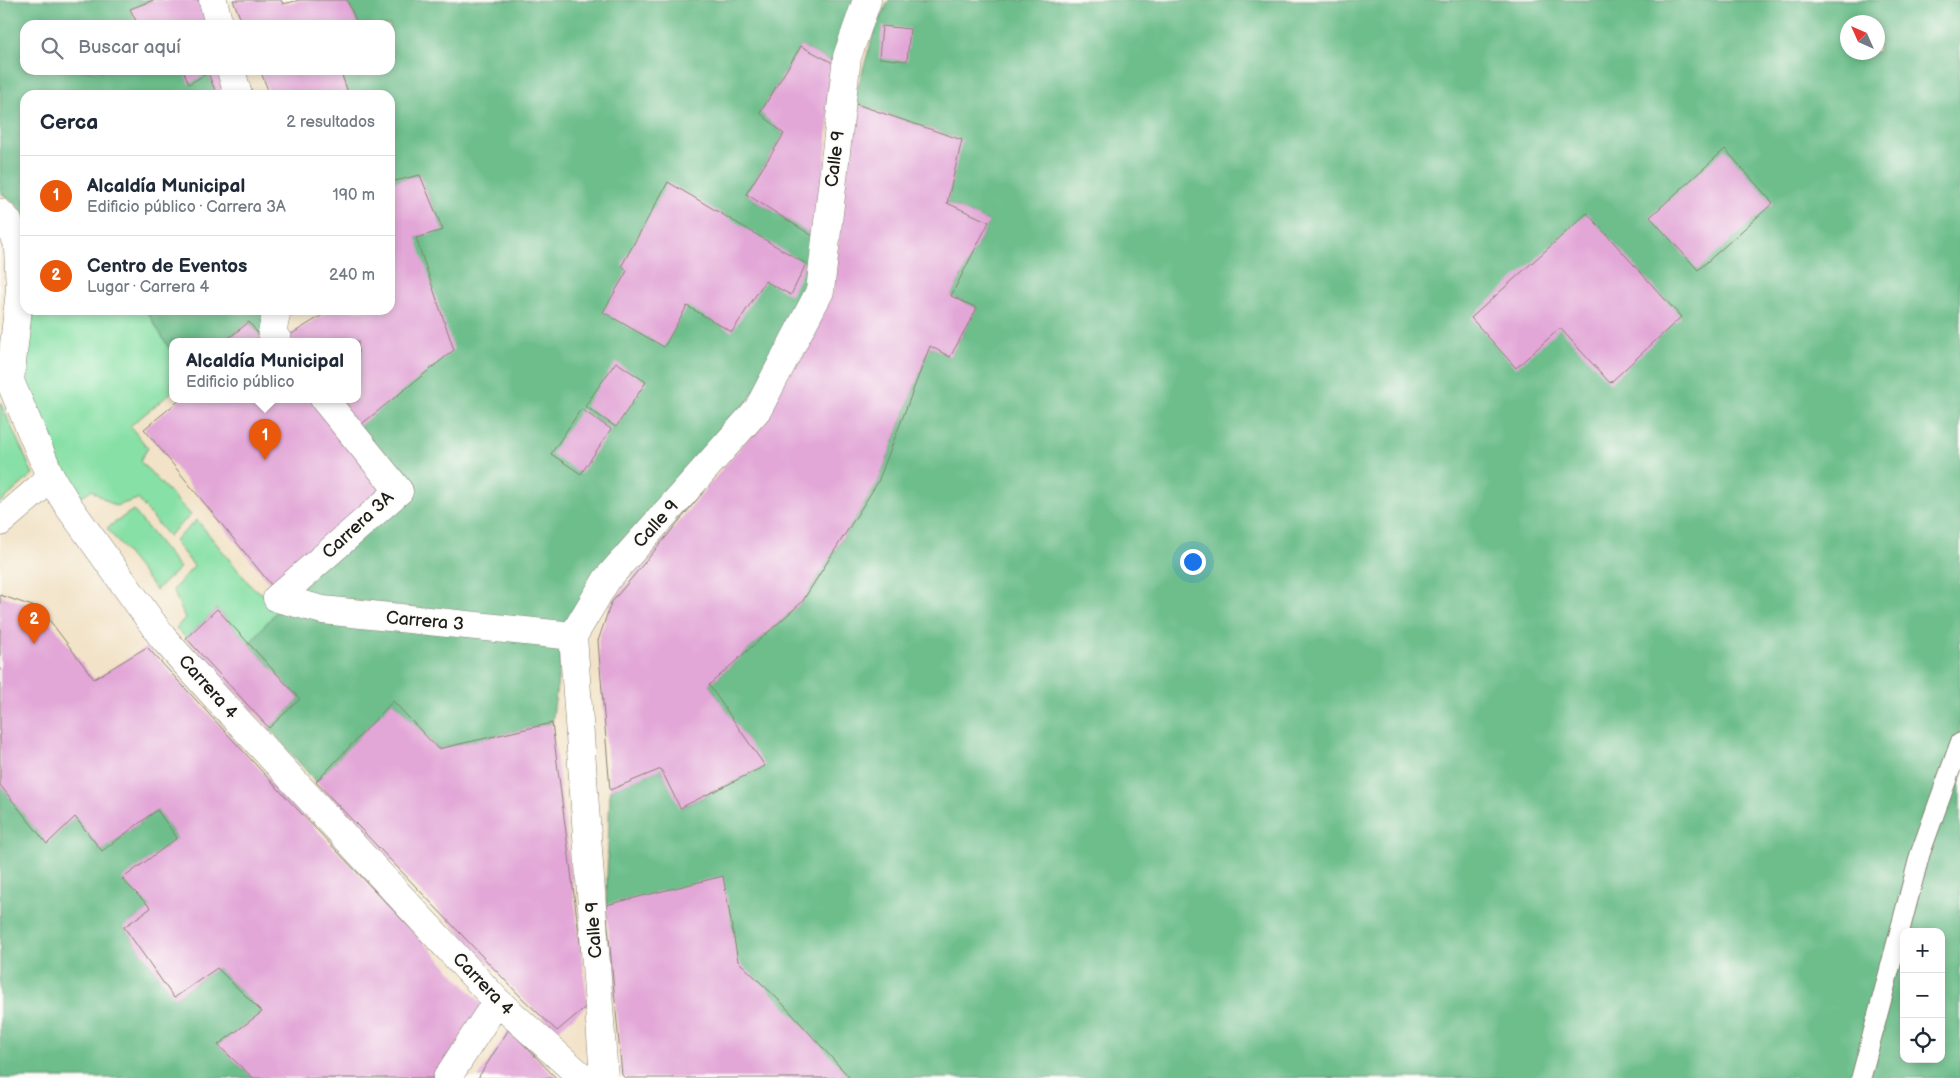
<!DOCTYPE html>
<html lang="es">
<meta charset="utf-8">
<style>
body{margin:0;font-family:"Balsamiq Sans",sans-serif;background:#f6f6f7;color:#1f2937}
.controls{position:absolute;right:15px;bottom:15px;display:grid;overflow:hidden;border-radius:10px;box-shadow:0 2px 8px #0003}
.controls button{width:45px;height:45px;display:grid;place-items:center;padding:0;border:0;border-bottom:1px solid #e0e1e3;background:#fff;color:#1f2937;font:25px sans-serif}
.compass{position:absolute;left:1840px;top:15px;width:45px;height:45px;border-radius:50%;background:#fff;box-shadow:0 2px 8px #0003;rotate:315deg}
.you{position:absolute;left:1192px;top:561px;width:18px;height:18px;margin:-12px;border:4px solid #fff;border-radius:50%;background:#1a73e8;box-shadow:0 0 0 8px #1a73e833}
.badge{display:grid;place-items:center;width:32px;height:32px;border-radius:50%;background:#ea580c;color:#fff;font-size:16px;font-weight:700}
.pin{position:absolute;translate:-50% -41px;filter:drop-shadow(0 1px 2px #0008)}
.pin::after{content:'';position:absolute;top:26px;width:18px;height:15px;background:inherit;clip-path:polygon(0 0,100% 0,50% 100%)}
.popup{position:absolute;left:169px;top:338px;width:192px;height:65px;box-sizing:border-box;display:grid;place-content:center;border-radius:10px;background:#fff;filter:drop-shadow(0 1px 4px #0005);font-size:16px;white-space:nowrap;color:#747a83}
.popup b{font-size:19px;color:#1f2937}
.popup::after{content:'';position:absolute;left:50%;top:100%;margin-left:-10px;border:10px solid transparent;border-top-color:#fff}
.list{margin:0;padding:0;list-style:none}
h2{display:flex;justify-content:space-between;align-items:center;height:65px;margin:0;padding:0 20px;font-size:21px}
h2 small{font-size:16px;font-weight:400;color:#747a83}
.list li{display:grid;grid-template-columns:32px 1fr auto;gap:15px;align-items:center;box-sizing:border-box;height:80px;padding:0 20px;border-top:1px solid #e0e1e3}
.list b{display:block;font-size:19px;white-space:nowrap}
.list p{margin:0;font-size:16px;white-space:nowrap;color:#747a83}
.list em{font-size:16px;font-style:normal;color:#747a83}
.icon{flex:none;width:28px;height:28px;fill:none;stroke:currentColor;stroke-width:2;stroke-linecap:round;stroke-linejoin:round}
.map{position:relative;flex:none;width:1960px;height:1078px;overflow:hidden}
.search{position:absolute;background:#fff;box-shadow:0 2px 8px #0003;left:20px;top:20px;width:375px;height:55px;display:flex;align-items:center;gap:12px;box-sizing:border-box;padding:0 18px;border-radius:15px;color:#747a83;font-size:19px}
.panel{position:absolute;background:#fff;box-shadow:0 2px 8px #0003;left:20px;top:90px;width:375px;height:225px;border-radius:15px}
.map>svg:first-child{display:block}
.green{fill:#87e0a6;stroke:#527e61}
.forest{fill:#6dbe8b;stroke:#446d54;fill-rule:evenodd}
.building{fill:#e2a6d7}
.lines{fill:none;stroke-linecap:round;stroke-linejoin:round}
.lane-casing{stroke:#878072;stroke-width:21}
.street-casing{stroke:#878072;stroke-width:29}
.lane{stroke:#fff;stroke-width:19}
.street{stroke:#fff;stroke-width:28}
.labels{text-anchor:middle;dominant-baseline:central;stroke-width:4;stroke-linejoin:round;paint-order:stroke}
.street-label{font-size:18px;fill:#1c1c1c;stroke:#fdfcf7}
</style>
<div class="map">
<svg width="1960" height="1078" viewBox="0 0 1960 1078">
<rect width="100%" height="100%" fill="#fdfcf7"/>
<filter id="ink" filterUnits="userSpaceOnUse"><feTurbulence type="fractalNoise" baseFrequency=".02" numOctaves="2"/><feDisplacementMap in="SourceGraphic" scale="10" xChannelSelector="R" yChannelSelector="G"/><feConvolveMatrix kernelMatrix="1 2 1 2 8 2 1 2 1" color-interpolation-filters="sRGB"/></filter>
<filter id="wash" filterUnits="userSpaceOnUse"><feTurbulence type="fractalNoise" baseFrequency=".0096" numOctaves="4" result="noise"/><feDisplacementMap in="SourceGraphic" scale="20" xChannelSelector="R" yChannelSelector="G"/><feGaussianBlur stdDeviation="1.12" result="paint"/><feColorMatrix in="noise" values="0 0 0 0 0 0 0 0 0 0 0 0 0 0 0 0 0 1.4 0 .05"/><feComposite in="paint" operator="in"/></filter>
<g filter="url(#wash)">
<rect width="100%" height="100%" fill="#f2e3c8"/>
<path class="green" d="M34,310h112l26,43v39l-42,34 18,22 -8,13 51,54 -23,21 -30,-37 -23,7 -24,-16 -15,10 -19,-29 -35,-94z
M0,402l33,72 -33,29z
M133,510l47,58 -24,22 -49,-62z
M197,520l54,66 30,20 -32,38 -32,-35 -31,29 -10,-10 9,-10 -12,-28 21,-24 -20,-25z"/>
<path class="forest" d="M0,0h153l-22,9 7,16h-113v45h158l6,13 19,-10 9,22h-192v121l-6,-9 -19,-15z
M347,0h508l-22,63 -32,-17 -41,67 24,21 -38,60 73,46 -4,50 -63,116 -182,221 -278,-34 66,-166 58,-189 27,-9 -23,-54 -30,7v-87h-41l-9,-25h50v-45h-32z
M889,0h1071v1078h-1110l-244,-173 4,-115 51,-21 20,39 83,-42 -55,-81 93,-83 76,-120 52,-136 20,11 27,-49 -26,-12 38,-74 -42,-19 14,-63 -108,-37 22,-74zM1848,22h30v30h-30zM1904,932h37v127h-37z
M146,310h147l-32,26 -12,-14 -24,19h-53v12z
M281,606l282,36 -11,81 -114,26 -45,-48 -77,81 -47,-54 31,-29 -51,-55z
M0,785l47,58 28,-26 27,34 55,-41 20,28 -54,41 28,29 -27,19 50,71 43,-30 45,44 -44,33 35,33h-253z"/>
<g id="blocks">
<path class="building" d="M153,0h60l9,25h-84l-8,-16z
M233,0h48l2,4 17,-4h47l11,25h-115z
M882,26l28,3 -3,32 -28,-3z
M801,46l32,17 -14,177 -73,-46 38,-60 -24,-21z
M183,70h56l9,25h-31l-9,-22 -19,11z
M260,70h80l9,25h-79z
M853,103l109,37 -15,63 42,19 -38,74 26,12 -27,49 -20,-11 -52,136 -76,120 -93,83 56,81 -85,42 -19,-39 -51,21 -12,-149 13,-38 153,-184 69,-127z
M1725,149l48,54 -75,67 -48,-53z
M420,175l23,55 -27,8 38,112 -96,77 -22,-28h22v-58h-66l-4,-5 43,-26h59v-128z
M668,182l138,82 -15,31 -26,-14 -33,51 -45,-26 -23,41 -61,-35 24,-41 -5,-6z
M1587,213l94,104 -71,66 -50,-55 -44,40 -45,-50z
M249,322l15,19h-39z
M616,362l30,20 -30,45 -31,-21z
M181,399h130l76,93 -115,94 -128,-157z
M581,409l30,20 -30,45 -30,-20z
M0,595l41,14 53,70 53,-32 134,145 203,214 -48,72h-183l-35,-33 44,-33 -45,-44 -43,30 -50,-71 27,-19 -29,-29 55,-41 -20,-28 -55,41 -27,-34 -28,27 -47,-59z
M217,609l83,90 -31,29 -83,-90z
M393,701l45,48 114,-26 36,282 -31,26 -35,-33 -206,-216z
M723,876l15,85 44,42 68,75h-225l-3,-3 -16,-170z
M509,1029l47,49h-78z"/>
</g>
</g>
<g filter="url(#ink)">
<use href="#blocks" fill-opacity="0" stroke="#878072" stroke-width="1"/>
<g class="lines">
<g class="lane-casing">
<path id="lane" d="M1861,1078l59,-224 40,-111"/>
</g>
<g class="street-casing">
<path id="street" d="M213,0l6,25
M231,70l7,25
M0,213l8,8 10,26 2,43 -10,91 41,97 18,29 94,131 52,58 282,305 86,77
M277,310l-5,23 6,8
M0,522l51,-44
M277,598l46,12 250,26
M277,598l122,-107 -75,-92
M447,1078l50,-77
M604,1078l-31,-442 34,-57 151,-170 62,-118 27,-234 20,-57"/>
</g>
<use href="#lane" class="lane"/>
<use href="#street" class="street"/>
</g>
</g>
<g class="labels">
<g class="street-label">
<text transform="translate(835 159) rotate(-83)">Calle 9</text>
<text transform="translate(656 524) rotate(-48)">Calle 9</text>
<text transform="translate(358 525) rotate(-43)">Carrera 3A</text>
<text transform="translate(425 621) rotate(5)">Carrera 3</text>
<text transform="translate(208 687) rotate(48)">Carrera 4</text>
<text transform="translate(594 930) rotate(-94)">Calle 9</text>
<text transform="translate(483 984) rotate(46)">Carrera 4</text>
</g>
</g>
</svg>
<div class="controls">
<button>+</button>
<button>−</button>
<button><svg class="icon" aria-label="locate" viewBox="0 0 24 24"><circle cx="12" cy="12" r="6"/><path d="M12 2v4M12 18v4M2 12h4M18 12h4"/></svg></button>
</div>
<svg class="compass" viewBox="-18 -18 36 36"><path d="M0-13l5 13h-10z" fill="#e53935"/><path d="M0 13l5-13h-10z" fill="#747a83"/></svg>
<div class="you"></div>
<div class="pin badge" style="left:265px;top:460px">1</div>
<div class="popup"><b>Alcaldía Municipal</b>Edificio público</div>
<div class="pin badge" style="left:34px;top:644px">2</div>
<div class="search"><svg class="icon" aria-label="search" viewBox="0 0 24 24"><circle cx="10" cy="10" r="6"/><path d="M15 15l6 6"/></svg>Buscar aquí</div>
<section class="panel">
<h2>Cerca<small>2 resultados</small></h2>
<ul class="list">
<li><span class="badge">1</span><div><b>Alcaldía Municipal</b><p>Edificio público · Carrera 3A</p></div><em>190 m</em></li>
<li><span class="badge">2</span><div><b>Centro de Eventos</b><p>Lugar · Carrera 4</p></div><em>240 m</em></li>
</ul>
</section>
</div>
